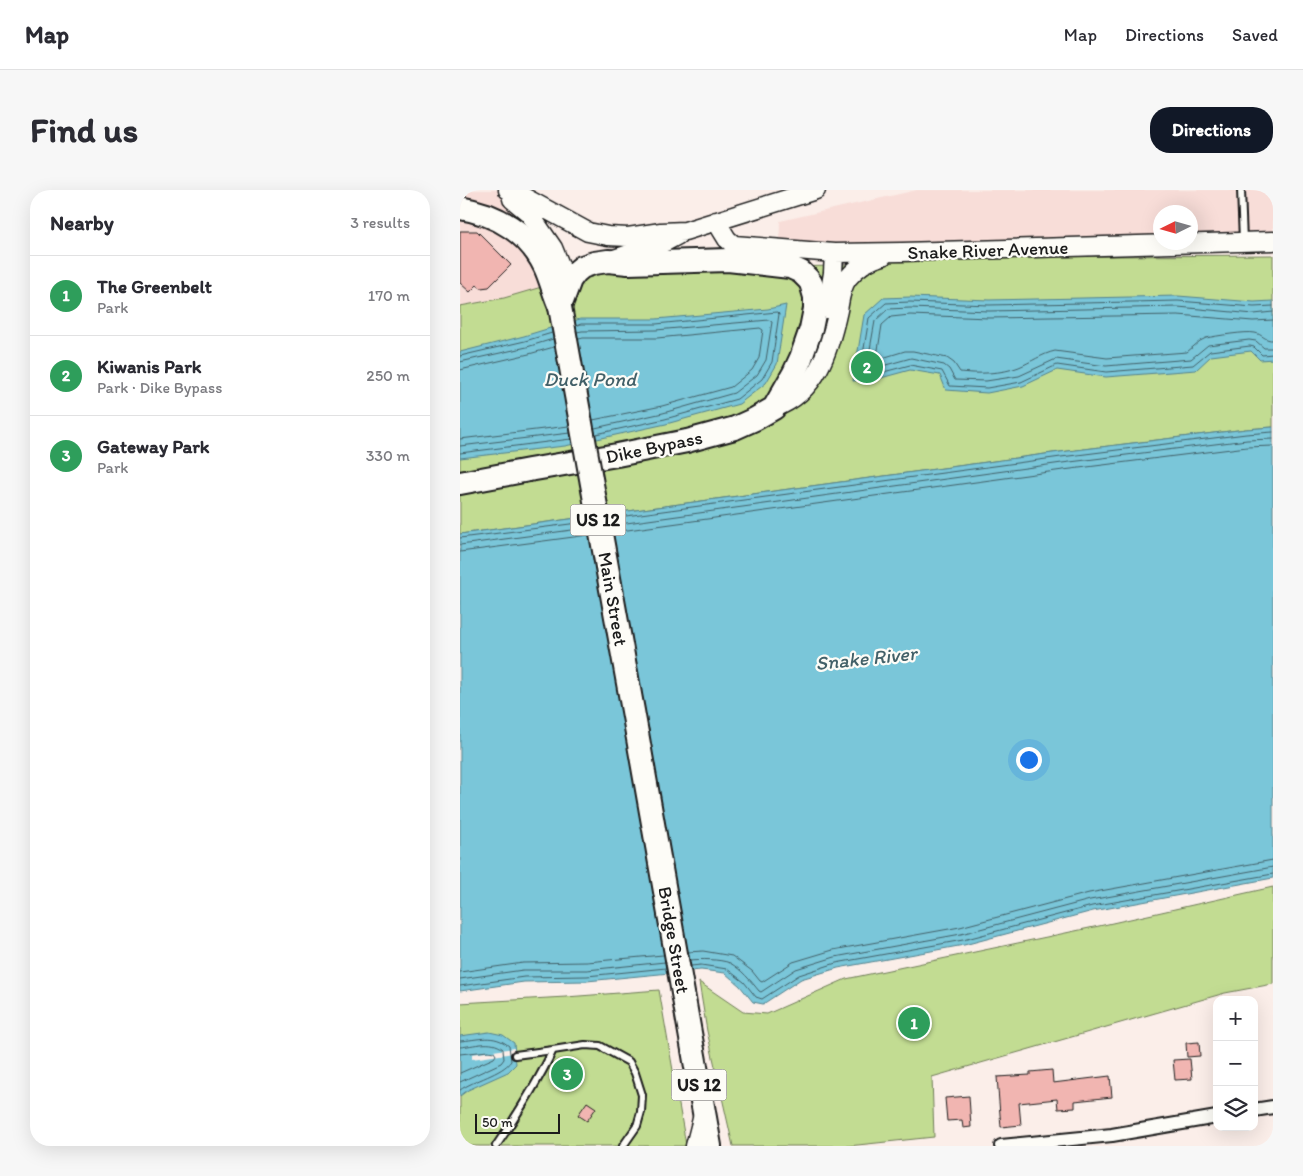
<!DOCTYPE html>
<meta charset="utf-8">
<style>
body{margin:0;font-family:Itim,sans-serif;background:#f7f7f7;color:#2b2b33}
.controls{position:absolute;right:15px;bottom:15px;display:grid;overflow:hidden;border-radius:10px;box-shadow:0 5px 20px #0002}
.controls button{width:45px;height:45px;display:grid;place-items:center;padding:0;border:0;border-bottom:1px solid #e1e1e2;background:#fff;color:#2b2b33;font:25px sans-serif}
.compass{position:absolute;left:693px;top:15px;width:45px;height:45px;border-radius:50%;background:#fff;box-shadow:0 5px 20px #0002;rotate:265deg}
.scale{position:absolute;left:15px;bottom:12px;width:85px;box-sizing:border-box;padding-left:5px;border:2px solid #1c1c1c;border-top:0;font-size:14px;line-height:18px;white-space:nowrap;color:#1c1c1c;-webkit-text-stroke:4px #fdfcf7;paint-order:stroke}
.you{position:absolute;left:568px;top:569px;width:18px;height:18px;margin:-12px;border:4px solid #fff;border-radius:50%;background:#1a73e8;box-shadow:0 0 0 8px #1a73e833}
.badge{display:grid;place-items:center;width:32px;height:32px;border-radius:50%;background:#111827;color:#fff;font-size:16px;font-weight:700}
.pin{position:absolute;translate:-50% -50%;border:2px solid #fff;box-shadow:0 1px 5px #0006}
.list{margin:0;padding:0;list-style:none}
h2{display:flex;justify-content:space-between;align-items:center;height:65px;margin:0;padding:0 20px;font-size:21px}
h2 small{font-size:16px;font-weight:400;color:#7c7c81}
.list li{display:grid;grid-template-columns:32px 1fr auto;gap:15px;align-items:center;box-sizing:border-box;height:80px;padding:0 20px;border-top:1px solid #e1e1e2}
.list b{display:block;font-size:19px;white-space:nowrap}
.list p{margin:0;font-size:16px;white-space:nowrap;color:#7c7c81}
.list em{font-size:16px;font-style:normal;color:#7c7c81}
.icon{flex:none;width:28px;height:28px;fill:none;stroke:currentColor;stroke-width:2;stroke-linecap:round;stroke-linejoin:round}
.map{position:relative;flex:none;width:813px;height:956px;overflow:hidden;border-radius:20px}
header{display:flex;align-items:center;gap:30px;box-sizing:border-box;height:70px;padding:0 25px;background:#fff;border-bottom:1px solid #e1e1e2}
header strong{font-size:24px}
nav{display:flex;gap:28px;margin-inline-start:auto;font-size:18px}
.intro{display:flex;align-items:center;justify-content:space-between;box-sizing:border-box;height:120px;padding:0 30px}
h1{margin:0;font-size:35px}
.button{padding:12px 22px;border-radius:20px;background:#111827;color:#fff;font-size:18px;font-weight:700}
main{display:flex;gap:30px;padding:0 30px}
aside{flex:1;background:#fff;border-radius:20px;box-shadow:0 5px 20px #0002}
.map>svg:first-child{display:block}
.built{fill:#f8ddd8;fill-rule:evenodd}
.green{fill:#c2dc92;stroke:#6f7c57}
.water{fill:#7ac6d9;stroke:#54828d}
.pier{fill:#fbeee9}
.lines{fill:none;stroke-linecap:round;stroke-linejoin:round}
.shore{stroke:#426068;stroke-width:1}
.building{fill:#f1b5b1;stroke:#1c1c1c}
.lane-casing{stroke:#1c1c1c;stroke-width:10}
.street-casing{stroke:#1c1c1c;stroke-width:16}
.secondary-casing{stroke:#1c1c1c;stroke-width:21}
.highway-casing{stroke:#1c1c1c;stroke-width:26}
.lane{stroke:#fdfcf7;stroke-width:6}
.street{stroke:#fdfcf7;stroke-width:12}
.secondary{stroke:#fdfcf7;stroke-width:18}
.highway{stroke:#fdfcf7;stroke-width:22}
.highway-bridge-casing{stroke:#1c1c1c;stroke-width:26;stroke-linecap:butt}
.highway-bridge{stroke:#fdfcf7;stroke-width:22}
.labels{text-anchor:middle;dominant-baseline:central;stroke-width:4.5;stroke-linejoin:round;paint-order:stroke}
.shield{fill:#fdfcf7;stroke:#605f5e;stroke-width:1}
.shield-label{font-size:18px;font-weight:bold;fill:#1c1c1c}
.street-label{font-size:19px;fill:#1c1c1c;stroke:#fdfcf7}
.water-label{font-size:20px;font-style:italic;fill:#426068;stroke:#fdfcf7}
</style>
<header>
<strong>Map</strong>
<nav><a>Map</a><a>Directions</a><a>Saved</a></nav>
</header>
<div class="intro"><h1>Find us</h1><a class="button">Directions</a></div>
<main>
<aside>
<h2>Nearby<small>3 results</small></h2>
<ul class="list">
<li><span class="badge" style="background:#2e9e5b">1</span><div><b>The Greenbelt</b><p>Park</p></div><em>170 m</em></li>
<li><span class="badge" style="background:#2e9e5b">2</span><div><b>Kiwanis Park</b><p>Park · Dike Bypass</p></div><em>250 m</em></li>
<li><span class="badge" style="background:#2e9e5b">3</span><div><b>Gateway Park</b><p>Park</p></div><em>330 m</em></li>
</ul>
</aside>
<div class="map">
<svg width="813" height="956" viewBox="0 0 813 956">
<rect width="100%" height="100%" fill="#fbeee9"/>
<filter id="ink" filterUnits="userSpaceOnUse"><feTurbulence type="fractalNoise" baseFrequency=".02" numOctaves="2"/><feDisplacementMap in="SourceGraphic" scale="10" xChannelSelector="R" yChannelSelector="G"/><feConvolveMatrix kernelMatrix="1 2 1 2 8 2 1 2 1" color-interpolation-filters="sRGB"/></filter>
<g filter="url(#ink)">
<path class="built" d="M0,0h42l27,23 35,68 -60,17 -44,8z
M457,0h356v51l-494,8 1,-28zM701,22h30v30h-30z"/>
<path class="green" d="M813,65v172l-27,2 -186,23 -600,82v-228l44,-8 92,-27 237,-5 61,-6 62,-3z
M813,697v97l-48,9 -293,84 2,60 -86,9h-115l-26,-115 -8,-49 44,30 24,2 79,-35 253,-53z
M199,800l27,155 -1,1h-225v-143l106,-6z"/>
<path class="water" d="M718,106l76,6 19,-1v58l-13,1 -9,-9 -40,5 -15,14 -90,7 -49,-7 -34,16 -36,7 -41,-3 -6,-15 -30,-5 -33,9 -24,2 11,-66 19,-17 27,-1 79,3z
M326,115l-9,59 -11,19 -27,21 -73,20 -101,22 -105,12v-106l64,-16 56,-17h76l112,-10z
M813,237v451l-180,33 -129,34 -126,23 -37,11 -38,25 -10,-2 -13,-16 -15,-13 -24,-3 -114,11 -63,1 -64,9v-457l600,-82 186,-23z
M29,842l14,3 11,8 2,21 -8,8 -40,18 -8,6v-60z"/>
<path class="pier" d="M54,858v5l-42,6v-5z"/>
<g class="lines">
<path class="shore" d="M813,116l-19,1 -76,-6 -189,4 -79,-3 -24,1 -17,15 -9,55 2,2 14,-1 34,-9 32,6 8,15 37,2 34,-6 36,-17 49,7 87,-7 17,-14 40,-5 4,1 8,8 11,-1
M813,122l-19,2 -76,-7 -189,4 -79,-3 -22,1 -13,12 -8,45 2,2h6l36,-10 33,7 5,4 6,11 31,1 33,-5 37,-17 50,7 85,-7 17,-14 41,-5 7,1 8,7h9
M813,130l-20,1 -75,-6 -189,3 -79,-3 -19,2 -9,8 -5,31 2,3 26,-8h8l34,7 7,5 6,9c18,2 42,2 59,-5 12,-5 23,-13 36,-16l52,7 80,-6 13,-11 6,-3c10,-2 40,-7 49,-5 7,1 10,8 18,7
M116,136l5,-2h75l121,-12 2,2 -7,48 -10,17 -25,20 -72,20 -69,15
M117,142l5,-1 74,-1 113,-10 3,2 -6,38 -9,15 -23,18 -71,20 -68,15
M119,149l4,-1h74l103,-10 3,2 -4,28 -7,12 -21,17 -69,19 -69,14
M0,166l65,-15 27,-8
M0,172l67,-15 26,-8
M0,180l69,-16 25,-7
M0,249l109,-13
M0,256l110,-13
M0,263l111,-14
M151,328l450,-61 185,-23 27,-2
M152,335l450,-62 185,-23 26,-1
M153,342l450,-62 184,-23 26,-1
M0,348l126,-16
M0,355l127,-17
M0,362l129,-17
M228,762l15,-1 29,5 20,15 8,10 2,1 31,-20 40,-12 127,-23 129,-34 184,-33
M230,770c10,-1 30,-1 40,3 11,6 21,18 29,28l2,1 35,-23 39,-12 126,-23 129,-34 183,-33
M231,776l10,-1 26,4 17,13 12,15 6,2 37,-24 37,-12 127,-23 129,-34 181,-32
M0,782l63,-9 64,-1 76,-7
M0,789l63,-9h64l78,-8
M0,796l64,-9 63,-1 79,-8
M0,851c18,-1 33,-8 49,5l2,15c-9,13 -37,19 -51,29
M0,857c14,-1 31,-8 43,2l1,10 -3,4 -41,19
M0,864l28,-3 6,1 2,3 -2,3 -34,15"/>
</g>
<path class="building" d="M0,41h17l34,34 -22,22 -8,1 -4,-3 -7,7 -10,-9z
M739,852l1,14 -13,1 -1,-14z
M730,869l2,20 -17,1 -2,-20z
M592,880l1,13 57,-7 2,21 -37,4v7l-17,1 -1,-10 -38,4 2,22 -20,2 -4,-50 33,-2v-3z
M509,906l2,31 -8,1 -1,-8 -15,1 -2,-23z
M127,912l9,6 -9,13 -9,-6z"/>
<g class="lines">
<g class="lane-casing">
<path id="lane" d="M781,0l2,51
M55,865l38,-5
M36,956c21,-31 41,-62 57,-96l32,-5 15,1 29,16 6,11 7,22 -1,17 -4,14 -14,20"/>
</g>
<g class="street-casing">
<path id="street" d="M794,920l19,-3
M541,956l111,-11 105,-18"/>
</g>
<g class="secondary-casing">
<path id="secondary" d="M48,0l12,5 68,37 20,4 20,1 33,-5 24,-1 131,-41
M52,9l17,14 24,35 9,22 2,11v14
M256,31l11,18 7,6 100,8 68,-1 371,-11
M154,69l51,-17 13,-7
M367,119l6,-36 1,-20
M314,218c43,-16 55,-57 64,-98 2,-11 3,-23 10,-32 9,-11 22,-19 35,-22
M235,956l8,-31"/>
</g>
<g class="highway-casing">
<path id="highway" d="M0,18c37,6 69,25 85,59 6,13 9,27 15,40
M0,293l69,-13 88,-15 70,-14 48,-13 20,-9 19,-11 20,-35 7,-15 10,-29 4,-20v-12l-4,-14 -3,-4 -7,-7 -11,-5 -62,-7 -100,3 -20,-2 -14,2 -12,4 -6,5 -6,8 -10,27
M177,543l73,413"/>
</g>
<use href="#lane" class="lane"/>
<use href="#street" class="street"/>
<use href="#secondary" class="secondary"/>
<use href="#highway" class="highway"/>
<g class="highway-bridge-casing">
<path id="highway-bridge" d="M100,117l77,426"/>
</g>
<use href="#highway-bridge" class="highway-bridge"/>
</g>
</g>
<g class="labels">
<g class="shield">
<rect x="110.5" y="314.5" width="55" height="31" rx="4"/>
<rect x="211.5" y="879.5" width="55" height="31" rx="4"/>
</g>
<g class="shield-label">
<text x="138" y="330">US 12</text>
<text x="239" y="895">US 12</text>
</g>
<g class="street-label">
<text transform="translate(528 60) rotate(-2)">Snake River Avenue</text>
<text transform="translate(194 257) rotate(-12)">Dike Bypass</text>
<text transform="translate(153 409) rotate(80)">Main Street</text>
<text transform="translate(214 750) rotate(80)">Bridge Street</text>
</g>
<g class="water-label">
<text x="130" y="189">Duck Pond</text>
<text transform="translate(406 468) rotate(-6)">Snake River</text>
</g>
</g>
</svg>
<div class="controls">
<button>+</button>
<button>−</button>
<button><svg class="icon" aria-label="layers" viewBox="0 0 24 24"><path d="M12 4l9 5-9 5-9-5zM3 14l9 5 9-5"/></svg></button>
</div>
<svg class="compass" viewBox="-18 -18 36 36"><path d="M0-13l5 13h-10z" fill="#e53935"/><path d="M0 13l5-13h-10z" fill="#7c7c81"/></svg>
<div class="scale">50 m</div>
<div class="you"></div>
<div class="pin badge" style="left:454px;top:833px;background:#2e9e5b">1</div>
<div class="pin badge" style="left:407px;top:177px;background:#2e9e5b">2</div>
<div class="pin badge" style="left:107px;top:884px;background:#2e9e5b">3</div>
</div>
</main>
